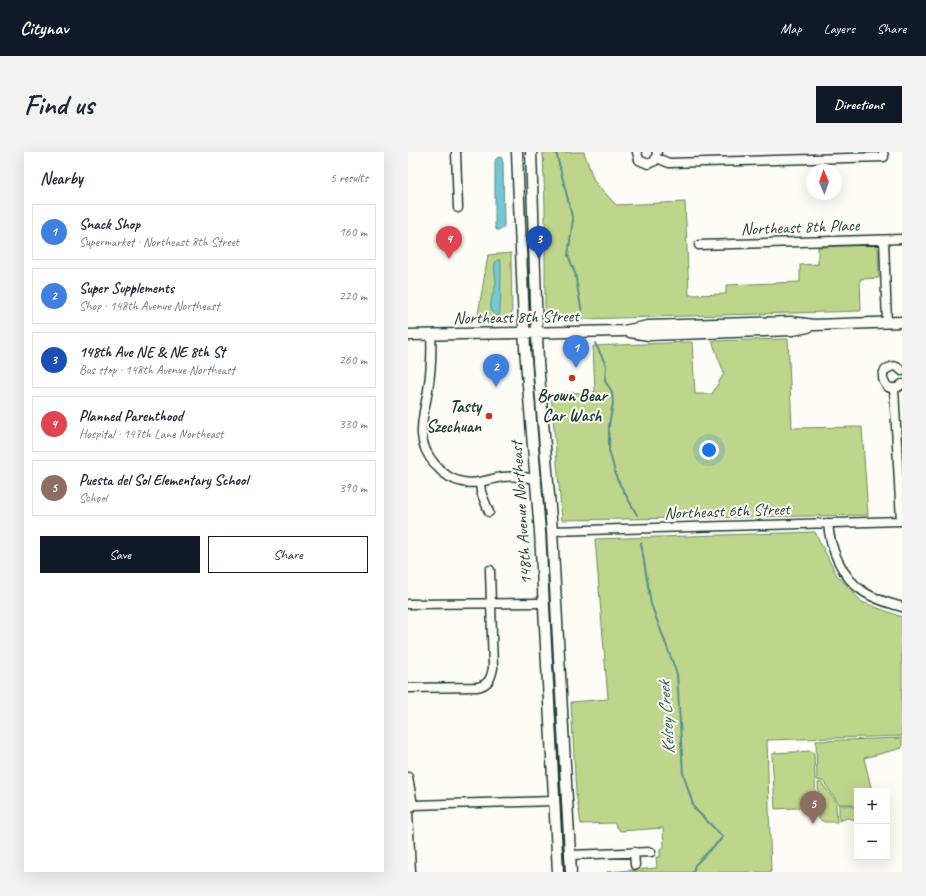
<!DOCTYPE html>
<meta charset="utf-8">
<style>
body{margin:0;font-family:Caveat,sans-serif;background:#f2f2f3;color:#1f2937}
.controls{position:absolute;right:12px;bottom:12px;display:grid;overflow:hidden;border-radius:0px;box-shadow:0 4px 16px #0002}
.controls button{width:36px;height:36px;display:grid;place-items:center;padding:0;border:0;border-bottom:1px solid #e0e1e3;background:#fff;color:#1f2937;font:20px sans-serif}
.compass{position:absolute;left:398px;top:12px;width:36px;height:36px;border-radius:50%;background:#fff;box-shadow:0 4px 16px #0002;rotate:358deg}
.you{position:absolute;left:301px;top:298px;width:14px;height:14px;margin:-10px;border:3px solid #fff;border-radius:50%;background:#1a73e8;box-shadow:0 0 0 6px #1a73e833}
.badge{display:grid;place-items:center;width:26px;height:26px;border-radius:50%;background:#111827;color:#fff;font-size:13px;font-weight:700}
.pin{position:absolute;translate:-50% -33px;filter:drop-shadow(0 1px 2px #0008)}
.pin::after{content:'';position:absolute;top:21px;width:14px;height:12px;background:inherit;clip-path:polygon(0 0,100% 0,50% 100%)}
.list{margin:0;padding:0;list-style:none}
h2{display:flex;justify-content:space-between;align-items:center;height:52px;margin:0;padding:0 16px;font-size:17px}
h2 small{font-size:13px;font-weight:400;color:#747a83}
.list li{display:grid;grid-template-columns:26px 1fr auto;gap:12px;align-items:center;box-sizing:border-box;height:56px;margin:0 8px 8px;padding:0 8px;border:1px solid #e0e1e3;border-radius:0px}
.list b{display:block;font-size:15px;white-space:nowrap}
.list p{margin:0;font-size:13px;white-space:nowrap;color:#747a83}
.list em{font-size:13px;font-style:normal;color:#747a83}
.actions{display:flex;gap:8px;padding:12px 16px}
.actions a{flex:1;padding:9px 0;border:1px solid #111827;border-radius:0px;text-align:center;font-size:14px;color:#111827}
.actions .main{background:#111827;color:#fff}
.map{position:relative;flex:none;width:494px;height:720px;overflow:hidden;border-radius:0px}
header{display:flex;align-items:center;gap:24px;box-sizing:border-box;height:56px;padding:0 20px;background:#111827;color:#fff}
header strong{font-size:19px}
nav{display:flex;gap:22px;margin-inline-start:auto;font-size:14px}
.intro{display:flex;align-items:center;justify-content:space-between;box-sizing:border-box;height:96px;padding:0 24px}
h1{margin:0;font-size:28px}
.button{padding:10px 18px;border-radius:0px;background:#111827;color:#fff;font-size:14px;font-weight:700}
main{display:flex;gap:24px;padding:0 24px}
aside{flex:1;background:#fff;border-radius:0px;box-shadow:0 4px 16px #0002}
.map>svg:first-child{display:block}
.green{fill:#bfd58b;stroke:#6f8960}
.water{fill:#77c7d3;stroke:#549093}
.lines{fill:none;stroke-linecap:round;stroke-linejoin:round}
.stream{stroke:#549093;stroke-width:2}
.minor-casing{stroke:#1f3d34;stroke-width:11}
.major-casing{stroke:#1f3d34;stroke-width:13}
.minor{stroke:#fdfcf7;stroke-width:8}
.major{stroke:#fdfcf7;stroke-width:10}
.poi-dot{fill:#c8321e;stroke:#fdfcf7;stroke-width:1.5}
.labels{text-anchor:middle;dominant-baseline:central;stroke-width:4;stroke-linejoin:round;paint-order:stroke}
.street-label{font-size:17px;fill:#1f3d34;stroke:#fdfcf7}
.poi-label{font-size:17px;font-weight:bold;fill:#1f3d34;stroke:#fdfcf7}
.water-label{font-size:18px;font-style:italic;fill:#35605c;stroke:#fdfcf7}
</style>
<header>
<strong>Citynav</strong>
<nav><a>Map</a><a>Layers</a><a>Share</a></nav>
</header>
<div class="intro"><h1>Find us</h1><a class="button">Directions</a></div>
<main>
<aside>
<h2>Nearby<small>5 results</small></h2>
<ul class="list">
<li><span class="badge" style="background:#3f7fe0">1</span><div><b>Snack Shop</b><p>Supermarket · Northeast 8th Street</p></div><em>160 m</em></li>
<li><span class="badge" style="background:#3f7fe0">2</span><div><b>Super Supplements</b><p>Shop · 148th Avenue Northeast</p></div><em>220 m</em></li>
<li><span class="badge" style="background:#1a4fb4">3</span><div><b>148th Ave NE &amp; NE 8th St</b><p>Bus stop · 148th Avenue Northeast</p></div><em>260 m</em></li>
<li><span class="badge" style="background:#e0444e">4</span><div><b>Planned Parenthood</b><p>Hospital · 147th Lane Northeast</p></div><em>330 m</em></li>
<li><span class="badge" style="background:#8d6e63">5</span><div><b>Puesta del Sol Elementary School</b><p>School</p></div><em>390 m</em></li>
</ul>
<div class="actions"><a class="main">Save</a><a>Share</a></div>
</aside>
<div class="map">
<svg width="494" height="720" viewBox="0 0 494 720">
<rect width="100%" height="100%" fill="#fdfcf7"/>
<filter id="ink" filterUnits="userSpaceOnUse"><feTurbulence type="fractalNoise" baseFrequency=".025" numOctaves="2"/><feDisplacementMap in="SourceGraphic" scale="8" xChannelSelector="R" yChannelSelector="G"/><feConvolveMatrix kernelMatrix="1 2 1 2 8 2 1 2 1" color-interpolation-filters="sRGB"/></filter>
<g filter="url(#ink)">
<path class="green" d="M135,0h41l10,29 22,24 69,-3 4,93 37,-1v-9l74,-3v-17l18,-1v-17l56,-2 4,3 1,30 -19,1 1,32 -312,9 -4,-4v-110z
M103,101l1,66 -35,1 11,-65z
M380,187l4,89 70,-1 6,88 -306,5 -11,-126 44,-2 -2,-46 99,-4 3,52h17l12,-21 -12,-32z
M407,380l21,42 26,28 40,15v119l-135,4 4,132h-164l50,-4 -1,-11h4v-9h4l-1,-20 -43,3 -6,-8 -33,1 -5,-31 -5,-91 37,-3 -13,-160z
M494,586v10l-38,10 8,33h-15v18l-6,-5h-12l-16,-23 -6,-1 -1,-39z
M403,599l3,2 2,54 -41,2 -3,-54 2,-2z
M413,630l15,20 1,20h-13l-5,-3 -1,-36z
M431,653h12l6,5v10l-10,-2 -8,3z"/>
<path class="water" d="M93,5l2,5 1,64 -3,4h-4l-2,-2v-67l2,-3z
M91,107l2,4c0,9 0,48 -2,53 -16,-4 -4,-24 -3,-34 0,-7 -5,-19 3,-23z"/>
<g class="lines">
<path class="stream" d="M148,0l17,68 -5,35 7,18 8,46
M187,191l11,22 -1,16 7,11 1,11 -4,22v25l8,29 20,36
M233,391l10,61 26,70 6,99 11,35 29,29 -28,28 -2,7"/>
<g class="minor-casing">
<path id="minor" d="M48,0l2,56
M229,0l2,8 9,4 7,-3 2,-9
M249,6l12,5 215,-6 -1,-5
M476,88l3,83
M291,93l203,-6
M23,183c1,18 0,36 -3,55 -2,14 -7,29 -6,45 1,20 21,44 41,47 14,3 26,-3 39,-5 11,-1 23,0 34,2
M494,219c-3,-3 -7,-6 -11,-4 -17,4 -4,32 11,17
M486,236l7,133
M72,330l1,10 8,20
M420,371c2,26 14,55 36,69 12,8 25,11 38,15
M144,379l350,-10
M0,452l136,-1
M0,536l69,-1c11,-2 14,-8 16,-19l-3,-98
M0,625l5,28 -5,6 3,61
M5,653l141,-4
M226,700l1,13
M162,703l81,-3"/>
</g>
<g class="major-casing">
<path id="major" d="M109,0l8,196 15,184 18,340
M123,0l7,210 14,169 19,341
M222,180l19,3 144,-5 15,-3
M0,183l216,-4 24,-5 143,-4 23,3 88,-3"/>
</g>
<use href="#minor" class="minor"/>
<use href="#major" class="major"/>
</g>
</g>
<g class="poi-dot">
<circle cx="164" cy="226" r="4"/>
<circle cx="81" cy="264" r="4"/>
</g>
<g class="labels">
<g class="street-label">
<text transform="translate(392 75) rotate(-2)">Northeast 8th Place</text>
<text transform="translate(108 165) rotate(-1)">Northeast 8th Street</text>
<text transform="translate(319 359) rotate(-2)">Northeast 6th Street</text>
<text transform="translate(113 361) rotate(-94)">148th Avenue Northeast</text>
</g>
<g class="poi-label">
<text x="164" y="243">Brown Bear<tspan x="164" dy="20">Car Wash</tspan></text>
<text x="73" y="254" text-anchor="end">Tasty<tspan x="73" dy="20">Szechuan</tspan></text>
</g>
<g class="water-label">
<text transform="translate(258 566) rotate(-94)">Kelsey Creek</text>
</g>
</g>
</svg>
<div class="controls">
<button>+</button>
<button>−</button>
</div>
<svg class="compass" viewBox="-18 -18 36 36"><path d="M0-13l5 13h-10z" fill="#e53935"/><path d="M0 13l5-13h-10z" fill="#747a83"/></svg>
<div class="you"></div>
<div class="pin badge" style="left:168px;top:216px;background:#3f7fe0">1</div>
<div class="pin badge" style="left:88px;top:235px;background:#3f7fe0">2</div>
<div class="pin badge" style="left:131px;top:107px;background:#1a4fb4">3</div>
<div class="pin badge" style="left:41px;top:107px;background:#e0444e">4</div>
<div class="pin badge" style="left:405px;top:672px;background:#8d6e63">5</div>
</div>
</main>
